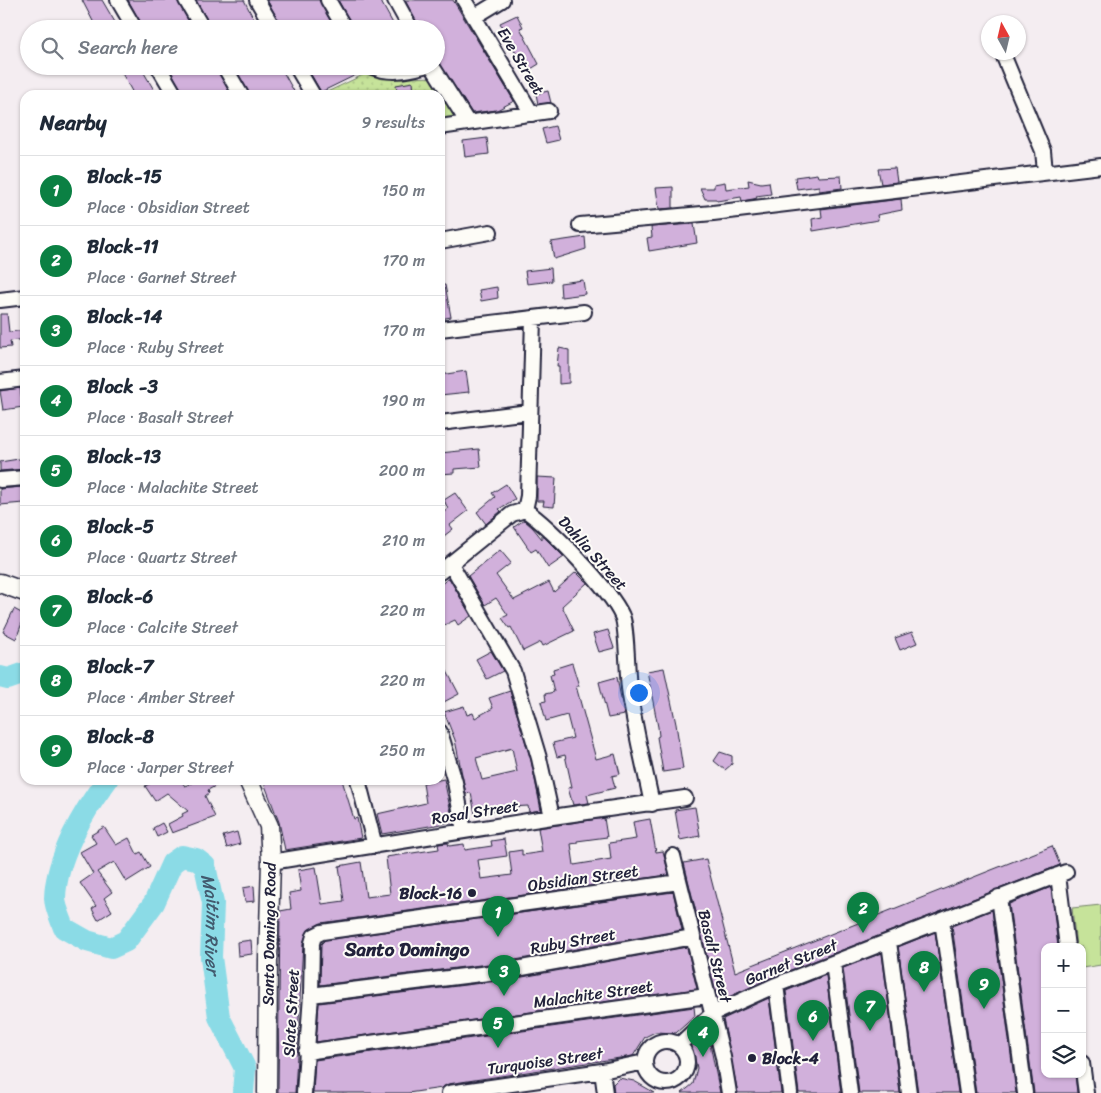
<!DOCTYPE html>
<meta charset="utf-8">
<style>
body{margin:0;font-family:Sriracha,sans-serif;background:#f6f6f7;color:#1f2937}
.controls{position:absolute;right:15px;bottom:15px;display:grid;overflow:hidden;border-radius:10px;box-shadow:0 1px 4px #0004}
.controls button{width:45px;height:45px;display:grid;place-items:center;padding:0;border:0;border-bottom:1px solid #e0e1e3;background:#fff;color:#1f2937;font:25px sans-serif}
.compass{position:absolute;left:981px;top:15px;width:45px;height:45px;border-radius:50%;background:#fff;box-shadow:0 1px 4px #0004;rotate:352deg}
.you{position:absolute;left:638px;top:692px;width:18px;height:18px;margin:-12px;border:4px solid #fff;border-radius:50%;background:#1a73e8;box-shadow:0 0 0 8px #1a73e833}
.badge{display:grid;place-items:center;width:32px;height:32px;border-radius:50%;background:#0b8043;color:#fff;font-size:16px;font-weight:700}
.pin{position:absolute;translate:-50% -41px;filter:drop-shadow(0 1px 2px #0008)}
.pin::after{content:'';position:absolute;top:26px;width:18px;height:15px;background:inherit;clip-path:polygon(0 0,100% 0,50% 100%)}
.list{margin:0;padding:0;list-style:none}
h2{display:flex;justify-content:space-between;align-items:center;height:65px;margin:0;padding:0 20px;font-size:21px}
h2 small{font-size:16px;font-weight:400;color:#747a83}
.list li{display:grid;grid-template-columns:32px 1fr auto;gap:15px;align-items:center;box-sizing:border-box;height:70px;padding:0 20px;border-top:1px solid #e0e1e3}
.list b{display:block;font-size:19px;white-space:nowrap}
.list p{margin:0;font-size:16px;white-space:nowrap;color:#747a83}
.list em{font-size:16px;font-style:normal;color:#747a83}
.icon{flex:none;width:28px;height:28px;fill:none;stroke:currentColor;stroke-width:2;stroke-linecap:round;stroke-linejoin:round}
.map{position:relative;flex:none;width:1101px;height:1093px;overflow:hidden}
.search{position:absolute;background:#fff;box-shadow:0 1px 4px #0004;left:20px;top:20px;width:425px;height:55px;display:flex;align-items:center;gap:12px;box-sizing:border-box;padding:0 18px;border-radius:28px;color:#747a83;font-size:19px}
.panel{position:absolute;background:#fff;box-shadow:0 1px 4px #0004;left:20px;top:90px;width:425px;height:695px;border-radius:15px}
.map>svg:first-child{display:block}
.grass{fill:url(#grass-dots);stroke:#74826a}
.garden{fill:#c6e39a;stroke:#74826a}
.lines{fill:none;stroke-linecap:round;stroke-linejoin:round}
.river{stroke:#8bdbe6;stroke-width:22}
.building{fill:#d1b0db;stroke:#22223b;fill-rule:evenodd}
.minor-casing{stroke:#22223b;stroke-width:18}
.tertiary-casing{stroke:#22223b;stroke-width:21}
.minor{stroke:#fdfcf7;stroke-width:14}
.tertiary{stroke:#fdfcf7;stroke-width:18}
.poi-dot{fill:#22223b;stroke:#fdfcf7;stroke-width:2}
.labels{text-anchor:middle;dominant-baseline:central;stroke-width:4;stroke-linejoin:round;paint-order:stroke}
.street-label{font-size:16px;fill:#22223b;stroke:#fdfcf7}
.poi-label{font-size:16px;font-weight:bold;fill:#22223b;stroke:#fdfcf7;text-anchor:end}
.water-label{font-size:18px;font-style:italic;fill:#425a6e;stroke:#fdfcf7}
.quarter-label{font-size:19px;font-weight:bold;fill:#22223b;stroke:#fdfcf7}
</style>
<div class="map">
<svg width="1101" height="1093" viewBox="0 0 1101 1093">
<defs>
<pattern id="grass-dots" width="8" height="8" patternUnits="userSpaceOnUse" patternTransform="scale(1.25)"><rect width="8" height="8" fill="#c6e39a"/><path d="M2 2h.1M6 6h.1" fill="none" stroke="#aac286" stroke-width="1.8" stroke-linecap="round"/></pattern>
</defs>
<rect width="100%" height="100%" fill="#f4edf1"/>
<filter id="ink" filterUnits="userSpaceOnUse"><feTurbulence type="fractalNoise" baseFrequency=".02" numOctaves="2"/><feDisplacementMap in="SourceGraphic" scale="10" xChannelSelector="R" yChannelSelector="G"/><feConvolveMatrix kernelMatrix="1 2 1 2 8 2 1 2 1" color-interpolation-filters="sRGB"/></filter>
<g filter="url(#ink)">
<path class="grass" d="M365,74l18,5 52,-2 21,36 -4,7 -12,2v-27l-115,-2z"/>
<path class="garden" d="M1101,905v60l-19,3v-21h-6l-4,-39z"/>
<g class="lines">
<g class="river">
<path d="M0,677l8,2 17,-6"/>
<path id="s1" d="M107,780c-24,32 -51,78 -52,118 0,9 6,21 9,30l23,13 24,7 15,-7 28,-38 18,-40 10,-7 14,3 9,7 8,37 -2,54 8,60 26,51 -2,25"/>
</g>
</g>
<path class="building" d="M82,0h20l17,29h-22z
M128,0h49l16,29h-49z
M196,0h48l15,29h-47z
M267,0h52l16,29h-52z
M338,0h42l16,29h-42z
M405,0h48l61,101 -17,9 -25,3 -36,-55v-29h-16z
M517,15l6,12 -3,1 19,36 -13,8 -26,-49z
M118,66h22l17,29h-23z
M168,66h47l16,29h-47z
M234,66h46l16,29h-46z
M306,66h56l2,5 -43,21z
M413,82l1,13h-16l-2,-10z
M548,91l3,12 -13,1 -2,-10z
M555,126l4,14 -13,3 -4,-14z
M487,138l2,16 -24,3 -2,-16z
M895,168l2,14 -16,2 -3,-15z
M817,174l1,3 23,-1 1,12 -23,3v-5l-22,3 -2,-12z
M748,180l13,3 8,-1 2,12 -15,2 1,2 -4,1 -11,2 -1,-4 -24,4 -1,-2h-11l-5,-11h14v-4l11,-2 1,7 23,-3z
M673,187v21l-14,1 -3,-21z
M901,199l1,11 -25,5 1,5 -65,11 -1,-12 10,-2 -1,-8z
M694,224l3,19 -48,8 -2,-13 5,-1 -1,-10z
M585,237l1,12 -32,10 -3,-17z
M551,268l1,13 -25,3 -2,-13z
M583,280l2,14 -24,3 -1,-14z
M440,285h5l6,32 -11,2z
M497,287l1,11 -17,3 -2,-11z
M0,314h7l2,18 16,-2v9l-15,2 1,6 -11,1z
M559,348l10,2v33l-10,1v-18h-2z
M466,371l3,21 -29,3v-20z
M20,388l3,19 -20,3 -3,-19z
M479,449l2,18 -27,2v4l-14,1v-21z
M25,458v11l-25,2v-9z
M537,477l19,1 -2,29 -11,-1 1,-5h-7z
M506,484l9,15 -16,10 2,2 -15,13 -9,-12 18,-15 -3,-4z
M22,487l2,16 -24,2v-16z
M455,493l13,18 -18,14 3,4 -13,10v-27l1,2 7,-5 -4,-9z
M524,520l9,8 9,11v-4l22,22 -16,11 -12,-19 -5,3 -17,-25z
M500,550l11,13 -15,12 18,25 35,-18 5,10 22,-20 11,11 -25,23 12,25 -31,15 -2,-4 -18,9 -12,-24 -2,1 -7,-10 6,-3 -12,-17 -11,7 -17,-29z
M449,578l22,38 -13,9 -3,-5 -15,7v-42z
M14,609l11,6 -9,24 -13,-7z
M608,630l6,18 -15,4 -6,-18z
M912,632l5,11 -17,7 -5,-12z
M491,651l12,20 -16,8 -11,-20z
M440,658l19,36 -19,10z
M572,663l7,23h-3l20,73 19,-5 5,20 -8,2 3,12 -28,7 2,8 -16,2 -5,-17 4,-1 -7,-32 -8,2 -4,-14 20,-5 -6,-23 -21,6 -5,-19 5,-1 -1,-7 9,-2 -4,-17 4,-1 -1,-5z
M664,668l12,56 7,45 -20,3 -6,-35 2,-1 -1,-9 -11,-56z
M617,677l7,38 -16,3 -9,-36z
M510,691l21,69 10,50 -12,2 -1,-6 -17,1 -36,7 -4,-21 -5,1 -11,-54 -11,-28 20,-6 3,9 6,-2 2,5 18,-10 -4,-10zM512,748l5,24 -35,8 -6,-22z
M720,752l12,4v8l-7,6 -11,-9z
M444,779l9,43 -71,12 -5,-20 49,-11 -3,-20z
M158,780h22l5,6 13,-6h28l-18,10 1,3 -4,3 10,21 -43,16 -4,-9 15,-8 -1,-2 6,-3 -21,-18 -12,8 -10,-15z
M263,780h79l12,39 3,-1 4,20 -76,12 -6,-28z
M695,807l5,29 -20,4 -5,-30z
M604,818l3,19 -30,4v2l-6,1 3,21 37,-6 -2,-16 27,-4 -3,-17 17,-3 6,33 7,-1 6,24 -348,48 -13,7 -5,13 -8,150h-17l2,-182 11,-2 -2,-16 12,-2 -3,-21 18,-3 6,37 22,-3 -5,-35 22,-4 5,35 24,-3 -4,-37 53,-8 -1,-5 10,-1 1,3 15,-2 1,6 27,-4 -1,-5 13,-2 3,17 -29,4 3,19 31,-4 -3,-23 13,-2v5l20,-3 -4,-24z
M162,823l5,9 -10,5 -4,-9z
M104,827l12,18 13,-7 8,16 4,-2 9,15 -24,15 -12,-20 -17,10 15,20 -8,6 8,13 -14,9 -6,-11 4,-3 -16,-23 13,-9 -13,-22 16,-9 -5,-8z
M237,832l3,12 -13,4 -4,-12z
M1052,846l8,19 -287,112 -55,25 -34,-139 22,-4 29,113z
M254,886l1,15 -10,1 -2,-14z
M1051,887l7,60h-13v127h30l2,19h-43l-25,-189z
M673,892l9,38 -178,32 -184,23 1,-41 4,-4z
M992,910l24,183h-40l-24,-167z
M935,932l23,161h-40l-20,-146z
M251,940l1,14 -14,2 -1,-14z
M687,947l10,42 -381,53 3,-39 187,-23z
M882,953l18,140h-41l-16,-125z
M826,975l15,118h-42l-13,-102z
M769,998l12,95h-43l-15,-74z
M694,1007l1,9 -19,17 -21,-1 -10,5 -12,19 -185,28 -6,4 -34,5h-95l2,-33z
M708,1034l12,59h-38l11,-9 4,-16 -5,-22z
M619,1078l15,3 21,12h-41l-1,-9z"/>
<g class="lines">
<g class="minor-casing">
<path id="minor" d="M118,0l17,29
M186,0l17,29
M257,0l17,29
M328,0l17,29
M395,0l16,29
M464,0l68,114
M474,17l28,-17
M1002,52l41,99 2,20
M158,66l17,29
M224,66l17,29
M296,66l17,29
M371,66c18,8 35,5 53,0
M432,66l36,57
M440,127l109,-16
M580,225l133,-12 388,-47
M440,241l50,-9
M0,300l25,-3
M440,329l144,-17
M0,382l25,-3
M440,423l89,-11
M0,480l25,-2
M525,510c25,17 85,79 97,106 5,10 5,57 7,72 5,38 15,77 23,116
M525,510l3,-14 5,-178
M451,564l62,107 26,87 13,59
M440,572l72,-58 13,-4
M440,732l15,50 9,49
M358,780l17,66
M673,856l50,201 6,36
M271,862l281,-45 133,-19
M1058,875l9,72
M999,897l26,196
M942,921l25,172
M889,942l20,151
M833,963l17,130
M776,985l14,108
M311,995l194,-24 188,-34
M645 1062a21 21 0 1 1 42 0a21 21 0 1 1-42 0Z
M679,1045l33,-31 64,-29 290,-113
M306,1052l401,-56
M1082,1063l4,30
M602,1071l3,22
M304,1093l7,-98 1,-52 2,-7 8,-4 357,-50
M449,1093l153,-22 43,-9"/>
</g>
<g class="tertiary-casing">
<path id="tertiary" d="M0,583l25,9
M248,780l21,46 2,36 -3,98 -1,133"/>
</g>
<use href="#minor" class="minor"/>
<use href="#tertiary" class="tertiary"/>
</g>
</g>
<g class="poi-dot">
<circle cx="472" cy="893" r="5"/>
<circle cx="752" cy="1058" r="5"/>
</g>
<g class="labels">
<g class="street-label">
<text transform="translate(521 61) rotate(59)">Eve Street</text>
<text transform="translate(593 553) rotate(48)">Dahlia Street</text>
<text transform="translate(475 812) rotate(-9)">Rosal Street</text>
<text transform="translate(583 878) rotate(-8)">Obsidian Street</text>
<text transform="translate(269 934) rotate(-89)">Santo Domingo Road</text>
<text transform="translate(573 941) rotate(-10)">Ruby Street</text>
<text transform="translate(715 956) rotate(76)">Basalt Street</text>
<text transform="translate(791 962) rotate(-22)">Garnet Street</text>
<text transform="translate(593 994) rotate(-8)">Malachite Street</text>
<text transform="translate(291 1013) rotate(-87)">Slate Street</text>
<text transform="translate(545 1061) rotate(-8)">Turquoise Street</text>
</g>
<g class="poi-label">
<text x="462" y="893">Block-16</text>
<text x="762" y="1058" text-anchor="start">Block-4</text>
</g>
<g class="water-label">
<text stroke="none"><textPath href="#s1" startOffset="418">Maitim River</textPath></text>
</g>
<g class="quarter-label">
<text x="407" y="949">Santo Domingo</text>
</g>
</g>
</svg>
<div class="controls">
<button>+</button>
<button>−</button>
<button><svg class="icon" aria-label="layers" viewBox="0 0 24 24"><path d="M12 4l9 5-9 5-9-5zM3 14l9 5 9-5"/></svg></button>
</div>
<svg class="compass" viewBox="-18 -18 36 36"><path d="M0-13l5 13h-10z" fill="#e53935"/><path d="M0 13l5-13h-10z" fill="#747a83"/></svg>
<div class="you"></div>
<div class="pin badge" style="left:498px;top:937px">1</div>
<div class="pin badge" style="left:863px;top:933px">2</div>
<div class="pin badge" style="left:504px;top:996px">3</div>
<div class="pin badge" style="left:703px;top:1057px">4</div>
<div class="pin badge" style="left:498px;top:1048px">5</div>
<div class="pin badge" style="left:813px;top:1041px">6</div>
<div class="pin badge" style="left:870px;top:1031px">7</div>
<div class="pin badge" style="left:924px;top:992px">8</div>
<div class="pin badge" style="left:984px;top:1009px">9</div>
<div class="search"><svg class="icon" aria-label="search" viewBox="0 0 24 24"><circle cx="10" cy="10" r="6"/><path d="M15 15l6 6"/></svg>Search here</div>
<section class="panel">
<h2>Nearby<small>9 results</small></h2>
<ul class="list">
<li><span class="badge">1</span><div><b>Block-15</b><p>Place · Obsidian Street</p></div><em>150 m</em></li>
<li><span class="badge">2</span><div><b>Block-11</b><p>Place · Garnet Street</p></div><em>170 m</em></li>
<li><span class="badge">3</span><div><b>Block-14</b><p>Place · Ruby Street</p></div><em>170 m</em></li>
<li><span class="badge">4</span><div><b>Block -3</b><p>Place · Basalt Street</p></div><em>190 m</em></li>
<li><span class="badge">5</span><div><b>Block-13</b><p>Place · Malachite Street</p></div><em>200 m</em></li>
<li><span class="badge">6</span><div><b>Block-5</b><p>Place · Quartz Street</p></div><em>210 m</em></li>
<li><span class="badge">7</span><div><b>Block-6</b><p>Place · Calcite Street</p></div><em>220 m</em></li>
<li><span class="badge">8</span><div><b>Block-7</b><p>Place · Amber Street</p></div><em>220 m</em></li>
<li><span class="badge">9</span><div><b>Block-8</b><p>Place · Jarper Street</p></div><em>250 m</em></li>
</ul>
</section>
</div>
